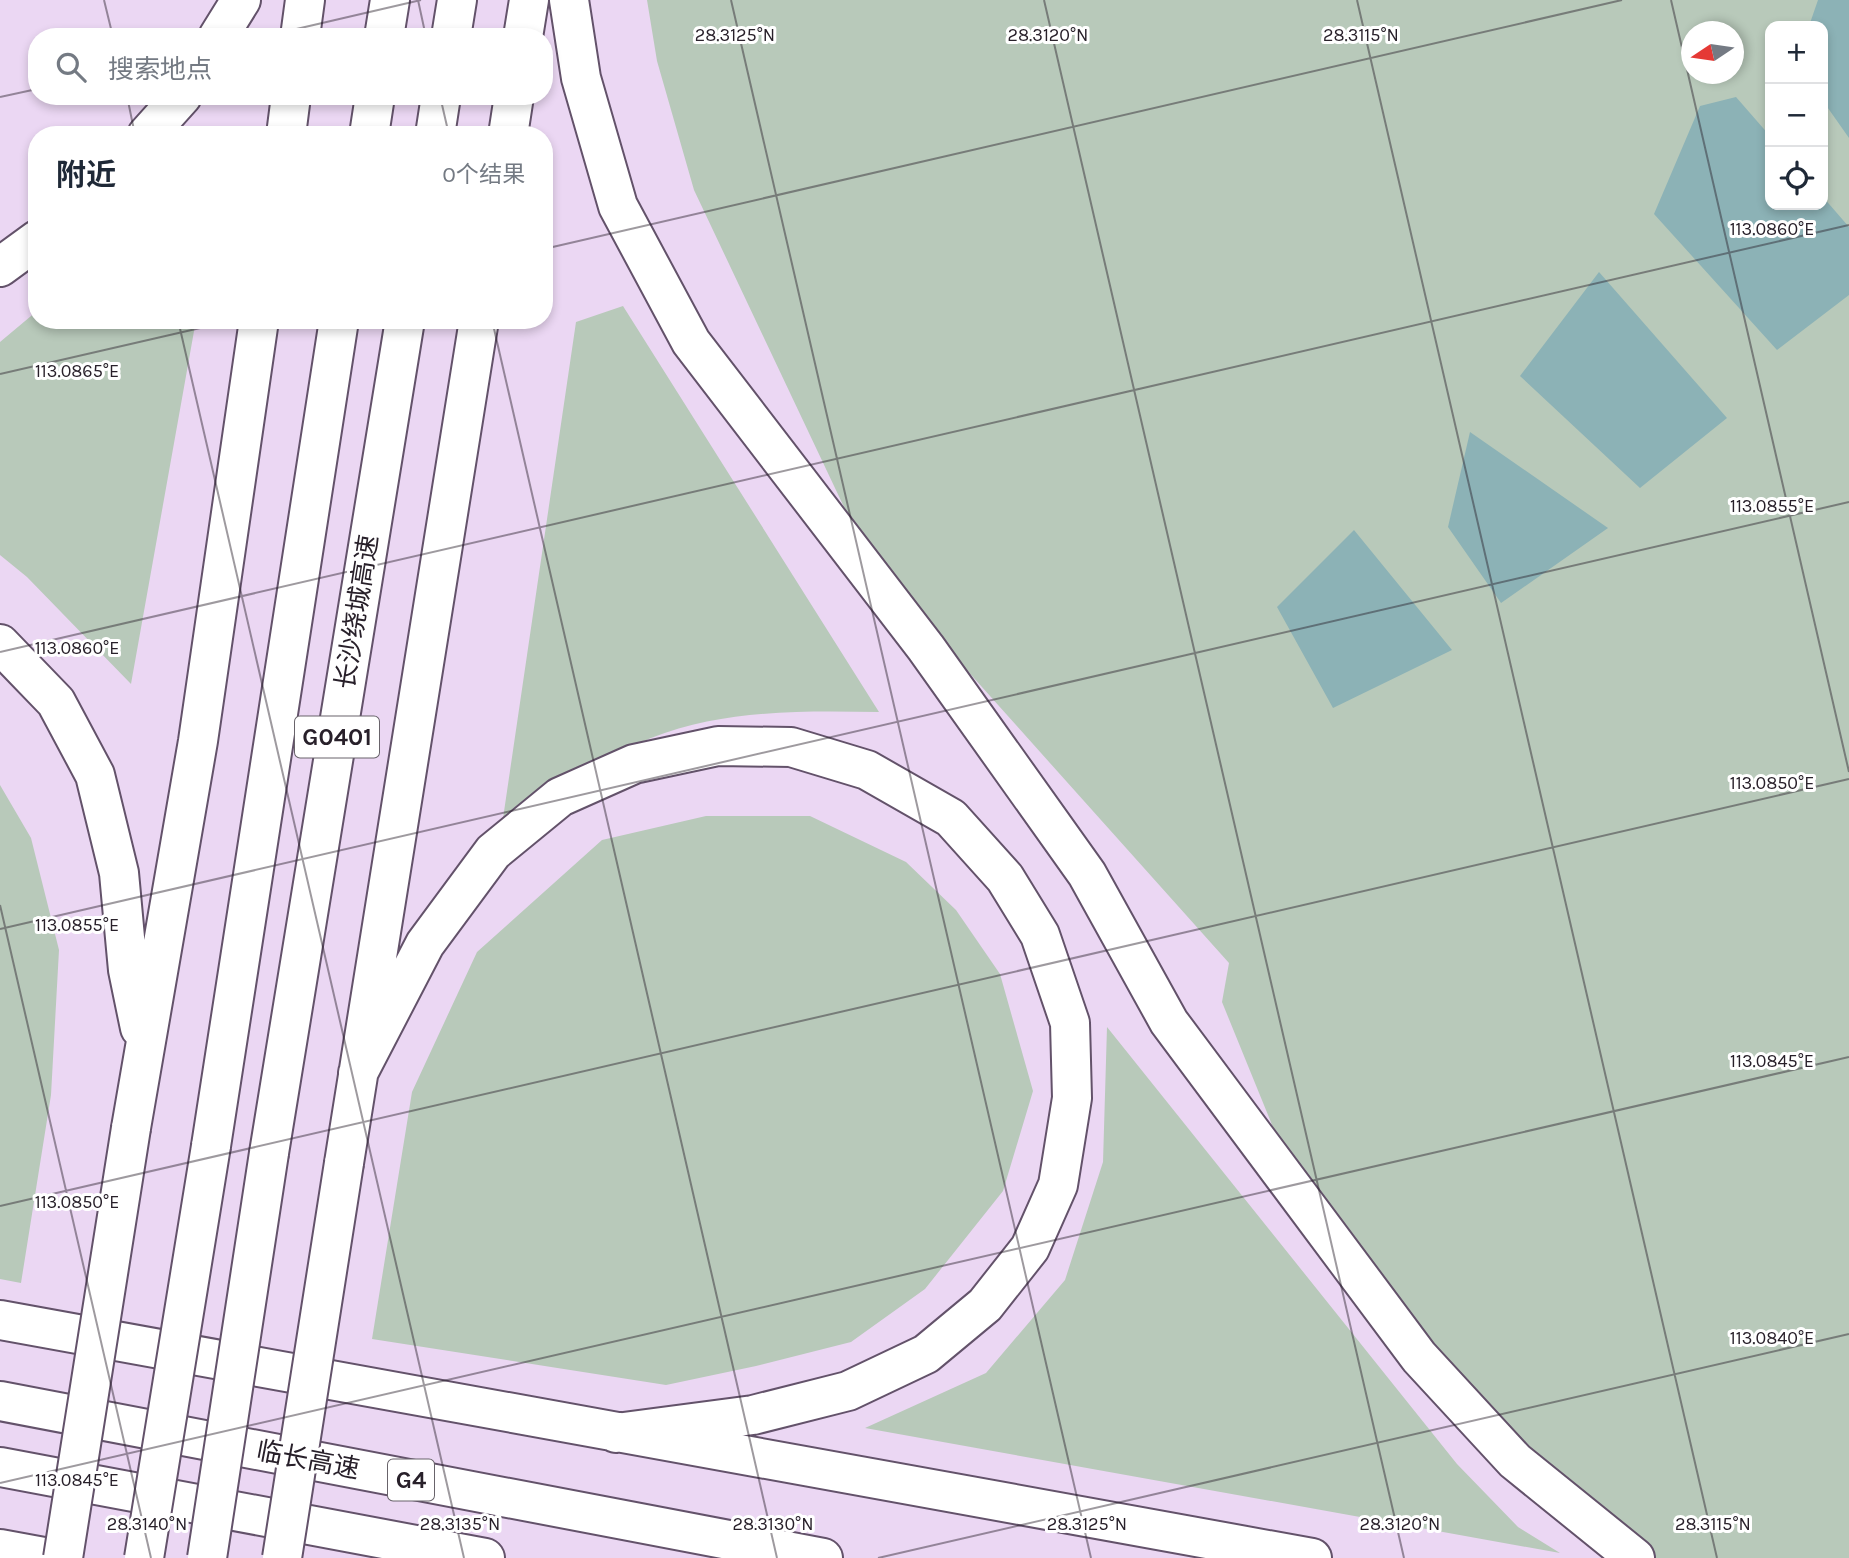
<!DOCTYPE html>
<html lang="zh">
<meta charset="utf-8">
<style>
body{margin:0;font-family:Karla,"Noto Sans SC",sans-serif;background:#f2f2f3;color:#1f2937}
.controls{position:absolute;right:21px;top:21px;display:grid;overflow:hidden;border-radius:14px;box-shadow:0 4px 10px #0003}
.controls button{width:63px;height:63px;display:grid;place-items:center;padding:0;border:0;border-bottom:2px solid #e0e1e3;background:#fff;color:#1f2937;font:35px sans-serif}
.compass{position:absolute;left:1681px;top:21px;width:63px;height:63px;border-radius:50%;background:#fff;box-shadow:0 4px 10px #0003;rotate:257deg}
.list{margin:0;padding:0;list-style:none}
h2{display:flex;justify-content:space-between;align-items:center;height:91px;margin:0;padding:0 28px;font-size:30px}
h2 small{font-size:23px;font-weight:400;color:#747a83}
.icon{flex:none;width:38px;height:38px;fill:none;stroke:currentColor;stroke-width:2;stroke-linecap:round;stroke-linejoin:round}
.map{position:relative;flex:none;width:1849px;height:1558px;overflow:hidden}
.search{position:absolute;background:#fff;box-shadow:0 4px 10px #0003;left:28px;top:28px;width:525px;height:77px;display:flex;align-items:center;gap:18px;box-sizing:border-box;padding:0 24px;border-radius:28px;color:#747a83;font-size:26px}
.panel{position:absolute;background:#fff;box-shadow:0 4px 10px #0003;left:28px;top:126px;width:525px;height:203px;border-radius:28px}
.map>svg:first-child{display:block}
.green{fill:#b8c9ba;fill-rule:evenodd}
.water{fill:#8cb2b6}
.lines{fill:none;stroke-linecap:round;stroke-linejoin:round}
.highway-casing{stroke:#63526a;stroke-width:42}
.highway{stroke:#fff;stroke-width:38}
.highway-bridge-casing{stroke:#63526a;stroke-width:42;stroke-linecap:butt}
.highway-bridge{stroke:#fff;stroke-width:38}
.ticks{fill:none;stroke:#28202a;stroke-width:2;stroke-opacity:0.45}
.labels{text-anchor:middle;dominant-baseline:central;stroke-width:6;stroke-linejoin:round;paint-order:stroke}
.shield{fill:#fff;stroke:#68636a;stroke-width:2}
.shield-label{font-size:24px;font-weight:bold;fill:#28202a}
.street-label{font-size:26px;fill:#28202a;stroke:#fff}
.ticks-label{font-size:18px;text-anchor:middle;fill:#28202a;stroke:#fff;stroke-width:6;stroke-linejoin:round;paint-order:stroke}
</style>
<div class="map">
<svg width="1849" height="1558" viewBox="0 0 1849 1558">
<rect width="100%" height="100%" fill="#ebd7f3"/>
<path class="green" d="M647,0h1202v1558h-214l-120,-97 -212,-260 -81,-199 7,-39 -359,-401 -176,-372 -37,-129zM1770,26h53v179h-53zM1692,32h42v42h-42z
M623,306l256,406c-76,-1 -155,-3 -228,26 -55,22 -103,60 -150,94l75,-510z
M37,311v9h159l-65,364 -104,-107 -27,-22v-213z
M0,785l31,53 28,112 -8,145 -30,188 -21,-4z
M706,816h104l96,46 50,48 44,64 33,117 -30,100 -78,98 -74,53 -95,24 -90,19 -294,-46 40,-247 65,-140 125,-112z
M1107,1027l350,437 61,63 42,26 -695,-125 121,-55 79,-93 38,-118z"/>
<path class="water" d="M1818,0h31v138l-26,-37v-75h-14z
M1736,97l34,39v69h53v-8l26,30v68l-72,55 -123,-136 46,-108z
M1599,272l128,146 -87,70 -120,-112z
M1470,432l138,96 -107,75 -53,-76z
M1354,530l98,120 -119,58 -56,-101z"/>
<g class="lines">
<g class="highway-casing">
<path id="highway" d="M569,0l12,78 37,128 73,136 235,306 161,226 82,148 250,335 96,104 120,97
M218,37l23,-37
M300,37l5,-37
M384,37l6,-37
M451,37l6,-37
M523,37l6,-37
M147,135l35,-39
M286,135l5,-39
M369,135l6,-39
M435,135l6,-39
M508,135l6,-39
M0,267l37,-27
M0,644l56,58 39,73 24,98 9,97 12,58
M358,1073l67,-129 68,-92 67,-55 74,-33 84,-18 73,1 76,23 84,48 54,60 35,57 30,88 2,75 -14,87 -28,63 -45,57 -59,49 -78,37 -95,24 -137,18
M131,1128l67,-387 61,-421
M211,1146l128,-826
M269,1153l136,-833
M344,1163l135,-843
M0,1320l1312,238
M0,1401l823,157
M0,1467l485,91
M0,1549l49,9"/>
</g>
<use href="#highway" class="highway"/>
<g class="highway-bridge-casing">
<path id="highway-bridge" d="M63,1558l68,-430
M144,1558l67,-412
M207,1558l62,-405
M282,1558l62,-395"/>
</g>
<use href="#highway-bridge" class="highway-bridge"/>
</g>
<path class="ticks" d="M104,0l9,37M418,0l8,37M731,0l360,1558M1044,0l360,1558M1357,0l360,1558M1671,0l178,772M262,37l159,-37M127,96l8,39M440,96l9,39M0,97l37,-8M544,249l1078,-249M178,320l286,1238M492,320l285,1238M0,374l235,-54M0,652l1849,-427M0,905l151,653M0,929l1849,-427M0,1206l1849,-427M0,1483l1849,-426M878,1558l971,-224"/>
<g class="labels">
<g class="shield">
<rect x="295" y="716.5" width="84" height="41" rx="5"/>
<rect x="388" y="1459.5" width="46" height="41" rx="5"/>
</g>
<g class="shield-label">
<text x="337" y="737">G0401</text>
<text x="411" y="1480">G4</text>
</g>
<g class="street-label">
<text transform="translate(357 612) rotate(-81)">长沙绕城高速</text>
<text transform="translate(308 1460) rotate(11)">临长高速</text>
</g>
</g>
<g class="ticks-label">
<text x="735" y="41">28.3125°N</text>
<text x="1048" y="41">28.3120°N</text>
<text x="1361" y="41">28.3115°N</text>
<text x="1772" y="235">113.0860°E</text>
<text x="77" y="377">113.0865°E</text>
<text x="1772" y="512">113.0855°E</text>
<text x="77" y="654">113.0860°E</text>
<text x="1772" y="789">113.0850°E</text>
<text x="77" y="931">113.0855°E</text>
<text x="1772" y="1067">113.0845°E</text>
<text x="77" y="1208">113.0850°E</text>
<text x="1772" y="1344">113.0840°E</text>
<text x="77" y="1486">113.0845°E</text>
<text x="147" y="1530">28.3140°N</text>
<text x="460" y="1530">28.3135°N</text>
<text x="773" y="1530">28.3130°N</text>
<text x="1087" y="1530">28.3125°N</text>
<text x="1400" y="1530">28.3120°N</text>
<text x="1713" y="1530">28.3115°N</text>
</g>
</svg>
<div class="controls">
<button>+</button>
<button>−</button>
<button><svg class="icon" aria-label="locate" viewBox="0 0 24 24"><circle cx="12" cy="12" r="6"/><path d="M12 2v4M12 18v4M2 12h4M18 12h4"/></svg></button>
</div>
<svg class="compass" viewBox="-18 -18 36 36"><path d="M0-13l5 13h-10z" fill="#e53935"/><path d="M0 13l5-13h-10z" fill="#747a83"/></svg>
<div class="search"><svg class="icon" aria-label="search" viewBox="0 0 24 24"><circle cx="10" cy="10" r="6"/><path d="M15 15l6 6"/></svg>搜索地点</div>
<section class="panel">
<h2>附近<small>0个结果</small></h2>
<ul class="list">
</ul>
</section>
</div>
